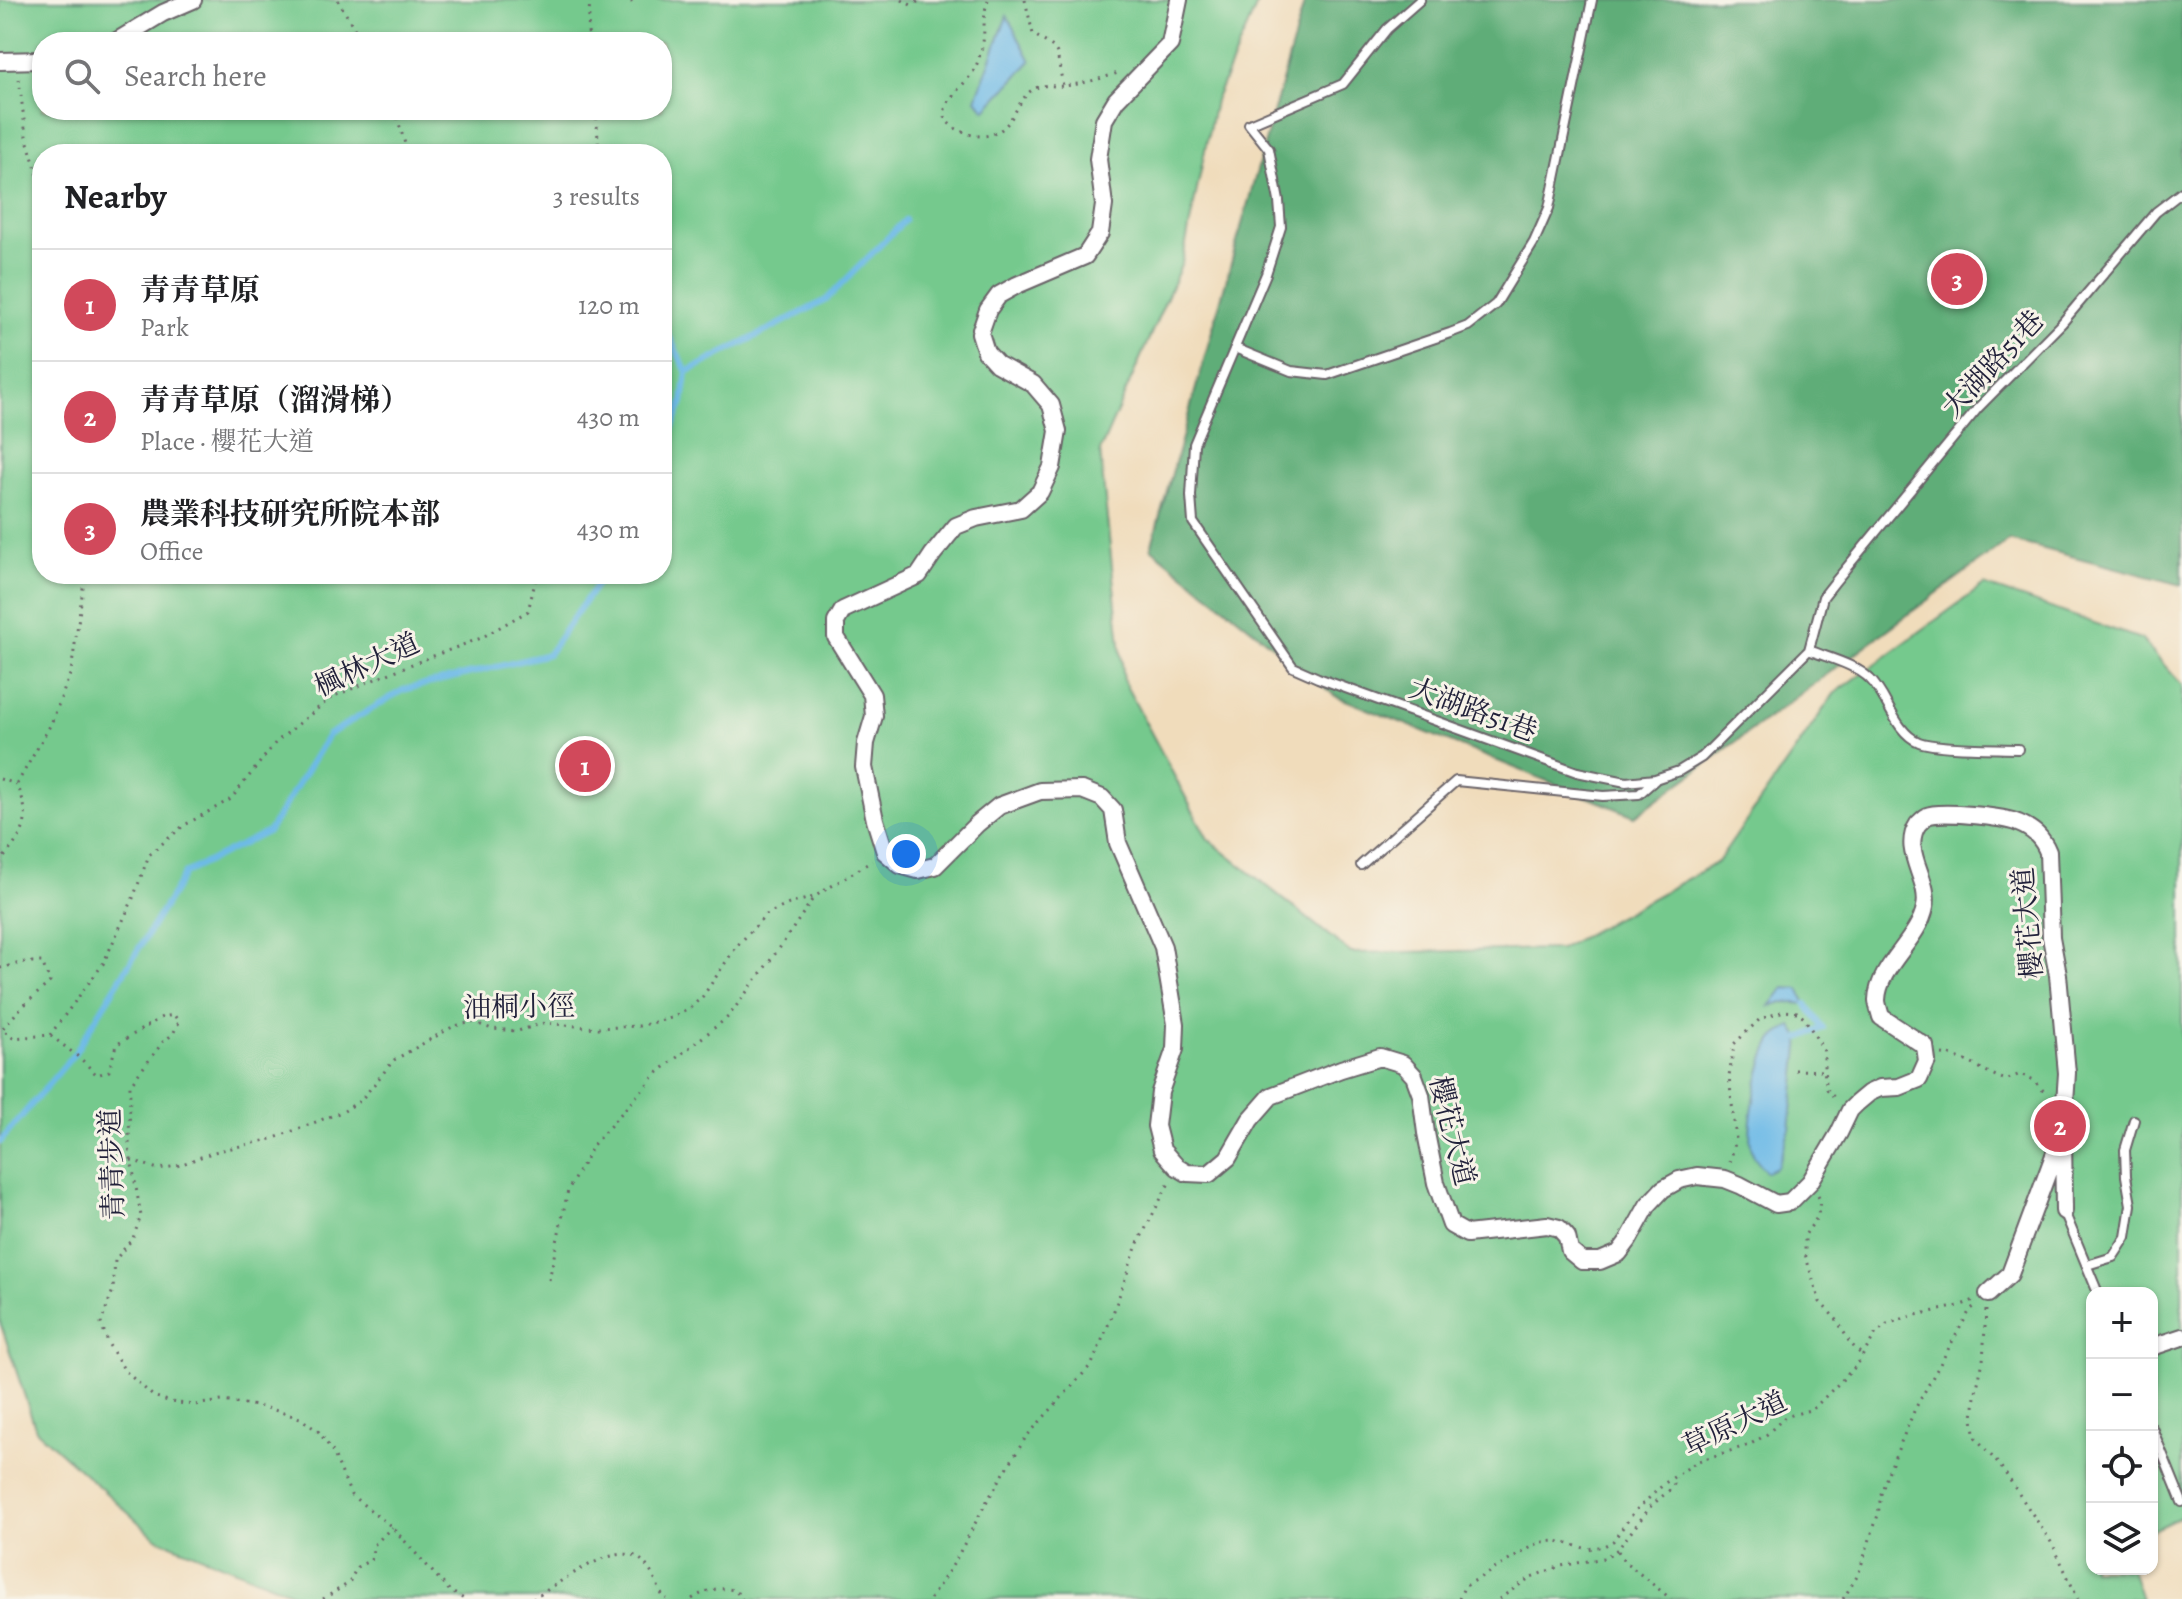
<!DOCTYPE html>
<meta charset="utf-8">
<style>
body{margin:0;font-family:Alegreya,"Noto Serif TC",serif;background:#f6f6f6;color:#202124}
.controls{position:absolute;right:24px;bottom:24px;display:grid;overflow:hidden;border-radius:16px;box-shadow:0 2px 6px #0004}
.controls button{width:72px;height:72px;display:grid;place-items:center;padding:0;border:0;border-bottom:2px solid #e0e0e0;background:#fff;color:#202124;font:40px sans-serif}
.you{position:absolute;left:906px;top:854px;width:28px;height:28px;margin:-20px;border:6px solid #fff;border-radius:50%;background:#1a73e8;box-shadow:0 0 0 12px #1a73e833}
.badge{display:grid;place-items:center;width:52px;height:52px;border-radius:50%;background:#d1495b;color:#fff;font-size:26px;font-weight:700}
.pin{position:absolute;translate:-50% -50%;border:4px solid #fff;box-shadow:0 2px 8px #0006}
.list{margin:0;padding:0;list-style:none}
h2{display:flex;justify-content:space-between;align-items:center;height:104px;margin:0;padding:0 32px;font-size:34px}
h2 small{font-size:26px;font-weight:400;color:#757577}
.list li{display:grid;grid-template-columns:52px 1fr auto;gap:24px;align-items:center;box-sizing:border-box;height:112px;padding:0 32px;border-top:2px solid #e0e0e0}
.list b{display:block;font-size:30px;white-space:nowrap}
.list p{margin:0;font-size:26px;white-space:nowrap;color:#757577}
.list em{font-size:26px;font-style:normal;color:#757577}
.icon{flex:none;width:44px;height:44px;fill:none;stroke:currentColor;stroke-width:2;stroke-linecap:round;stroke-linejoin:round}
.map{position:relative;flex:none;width:2182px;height:1599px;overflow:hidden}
.search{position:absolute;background:#fff;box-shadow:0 2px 6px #0004;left:32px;top:32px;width:640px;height:88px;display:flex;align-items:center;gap:20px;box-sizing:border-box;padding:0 28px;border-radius:32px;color:#757577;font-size:30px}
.panel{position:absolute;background:#fff;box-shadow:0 2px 6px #0004;left:32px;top:144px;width:640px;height:440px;border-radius:32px}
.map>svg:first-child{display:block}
.green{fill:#74c98d;stroke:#4b7664;stroke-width:2;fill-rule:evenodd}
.forest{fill:#5fad78;stroke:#40685a;stroke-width:2}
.water{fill:#6dbae7;stroke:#486e91;stroke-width:2}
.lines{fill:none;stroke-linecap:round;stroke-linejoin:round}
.stream{stroke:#6dbae7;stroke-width:6}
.lane-casing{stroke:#6a6368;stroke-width:12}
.street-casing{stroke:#6a6368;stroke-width:20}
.path{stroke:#6a6368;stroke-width:3;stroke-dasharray:2 6;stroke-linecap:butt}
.lane{stroke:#fff;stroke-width:8}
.street{stroke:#fff;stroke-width:16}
.labels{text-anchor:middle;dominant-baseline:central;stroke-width:6;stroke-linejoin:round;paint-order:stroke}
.street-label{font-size:28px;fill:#22223b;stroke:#f7f3e8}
</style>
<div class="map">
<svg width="2182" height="1599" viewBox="0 0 2182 1599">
<rect width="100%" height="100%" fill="#f7f3e8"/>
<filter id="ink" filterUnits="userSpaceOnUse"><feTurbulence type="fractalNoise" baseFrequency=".0125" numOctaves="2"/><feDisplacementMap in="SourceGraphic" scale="16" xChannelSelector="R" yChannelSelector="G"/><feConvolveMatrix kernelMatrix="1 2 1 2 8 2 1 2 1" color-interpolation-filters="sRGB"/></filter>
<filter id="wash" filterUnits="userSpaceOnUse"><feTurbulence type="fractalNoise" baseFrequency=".006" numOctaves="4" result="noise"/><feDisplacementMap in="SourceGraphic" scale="32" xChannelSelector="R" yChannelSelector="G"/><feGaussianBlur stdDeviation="1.8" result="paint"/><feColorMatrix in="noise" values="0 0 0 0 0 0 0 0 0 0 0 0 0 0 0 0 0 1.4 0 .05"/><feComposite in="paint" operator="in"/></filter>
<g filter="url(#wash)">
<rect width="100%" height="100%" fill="#f0dcbb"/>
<path class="green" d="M0,0h1259l-44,101 -33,162 -82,188 24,231 84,157 143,114 209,-4 158,-87 116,-168 150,-109 157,54 41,46v831l-30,15v-238h-60v276h39l10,30h-1834l-151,-61 -120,-108 -36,-108zM42,42h620v68h-620zM42,154h620v420h-620z"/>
<path class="forest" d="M1305,0h877v585l-173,-45 -374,276 -300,-120 -184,-148z"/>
<path class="water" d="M1007,16l24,45 -46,49 -9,-11z
M1784,988l15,1 7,15 -23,-2 -13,4z
M1792,1026l8,12 -10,91 -13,38 -10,5c-8,-7 -15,-16 -16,-26 -4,-24 9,-85 21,-105 4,-7 14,-11 20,-15z"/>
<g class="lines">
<path class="stream" d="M662,322l25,50
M662,452l21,-50 4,-30 139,-72 79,-80
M1800,1038l23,-10 -17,-24
M0,1142l74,-88 111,-181 84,-42 59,-96 75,-45 145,-36 56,-80"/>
</g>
</g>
<g filter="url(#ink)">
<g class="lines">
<g class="lane-casing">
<path id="lane" d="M1420,0l-33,29 -44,55 -94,40 20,25 10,52 2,26 -15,47 -72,170 -3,52 2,26 100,145 25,11 259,94 49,10 29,-3 24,-8 23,-14 107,-107 14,-53 11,-14 144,-175 84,-85 94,-111 26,-20
M1235,348l56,23 36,4 123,-42 18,-7 28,-22 38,-62 15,-34 43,-208
M1809,650c19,8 46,14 61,29 17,16 25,54 49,63 19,7 75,6 99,7
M1361,865l95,-84 147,15 36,-2 16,-14
M2064,1211l34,82
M2087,1265l26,-8 13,-20 5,-32 -5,-29 -1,-26 9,-30
M2152,1428l30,74"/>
</g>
<g class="street-casing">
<path id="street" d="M1179,0l-9,44 -54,56 -12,20 -6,39 6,46 -4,28 -15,23 -68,29 -18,10 -11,15 -8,23 6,19 11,12 36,20 18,21 7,26 -6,36 -12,25 -19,17 -45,9 -20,8 -23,28 -14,21 -76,35 -7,12v15l36,58 2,21 -8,27 -2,24 11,53 10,32 15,13 18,5 17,-4 42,-42 22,-18 41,-15 42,-1 20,8 11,12 5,33 45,104 13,77 -1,25 -15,43 -4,34 6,24 15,17 10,6 22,1 19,-16 22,-38 21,-24 70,-27 39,-12 23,7 11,12 7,19 5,38 10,50 15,42 16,9 80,-9 12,3 8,9 3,14 12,10h18l19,-8 9,-12 20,-36 15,-16 16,-9 18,-4 28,3 15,6 36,19 14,-2 20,-20 29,-49 11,-23 7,-7 12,-10 11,-5 19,-1 20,-8 8,-18 -2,-15 -44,-29c-1,-5 -4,-12 -4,-17 1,-34 42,-60 48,-93 6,-27 -25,-56 -7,-83 1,-1 8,-8 9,-8 12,-6 78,1 91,7 15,6 24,14 30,29l3,85 7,38 9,98 -4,60 1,78
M115,42l48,-29 30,-13
M0,61l42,-1
M1988,1294l22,-20 49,-132
M2152,1347l30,-10"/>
</g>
<path class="path" d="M338,0l24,42
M623,0l8,2 2,-2
M902,0l9,5 11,-5
M988,0c-7,18 -1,36 -8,54 -2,8 -5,16 -10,22 -15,19 -45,40 -7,56 12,5 24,6 36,-1 17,-10 20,-39 40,-44 8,-3 17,0 25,-1 18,-2 36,-7 54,-13
M1025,0l8,34 20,13 4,6 6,33
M589,42l-1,-11 2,-31
M19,79l7,57 16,53
M395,110l13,44
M596,110l3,44
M0,779l17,5c16,38 8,48 -17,78
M17,784l34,-60 20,-52 14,-98
M0,968l25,-6h17l8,20 -30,27 -18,20 11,9 37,-3 31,24 16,16 12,-4 7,-26 46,-28 12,-2 5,7 -6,12 -10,8 -33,43 -1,62 12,69 -8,22 -18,22 -2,30 -12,33 8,22 16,26 28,25 18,6 23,3 28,-4 42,6 36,11 19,14 14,20 18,43 41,32 58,64 14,8
M50,1035l53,-71 29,-63 17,-46 34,-29 48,-27 45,-57 56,-45 75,-31 74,-28 47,-27 9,-37
M1942,1054c22,2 43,19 64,26l14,-6 14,6 13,15
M1795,1070l29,1
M131,1160l27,9 19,-3 37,-14 58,-13 72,-28 17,-11 33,-40 60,-34 19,-4 19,7 26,2 26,-8 54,5 41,-2 32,-8 18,-9 14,-13 33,-49 30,-32 23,-11 25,-7 58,-36
M1730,1162l6,-23 -7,-62 5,-33 26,-25 24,-8 13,1 8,7 19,32v20l3,18 10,12
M1818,1196l2,4 -2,16 -13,19v19l15,48 17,18 13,23 13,13
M549,1280l19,-90 26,-46 62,-70 72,-57 53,-71 33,-49
M1986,1310l-3,51 -8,35 -2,23 3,19 25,29 52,78 25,54
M1618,1551l6,10 47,38
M323,1599l26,-16 8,-16 14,-7 3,-15 18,-18
M533,1599c22,-13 75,-54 102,-43 14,6 22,29 28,41l4,2
M692,1599c16,-10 25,-12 43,-9l7,9
M930,1599l24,-36 33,-62 39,-64 66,-73 20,-48 25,-71 33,-64
M1459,1599l5,-12 76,-45 17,-1 31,8 16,-3 9,-5 21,-29 31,-29 33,-22 51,-16 17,-10 19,-18 28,-8 44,-44 19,-32 11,-9 24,-8 48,-10 15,-6
M1499,1599l32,-22 30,-11 43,-8 14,-9 33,-43 21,-18 5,-10
M1843,1599l15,-24 20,-60 3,-21 7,-21 27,-64 55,-99 5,-4"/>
<use href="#lane" class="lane"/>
<use href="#street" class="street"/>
</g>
</g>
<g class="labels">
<g class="street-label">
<text transform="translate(1993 364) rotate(-47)">大湖路51巷</text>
<text transform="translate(367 665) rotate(-25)">楓林大道</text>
<text transform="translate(1473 710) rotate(20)">大湖路51巷</text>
<text transform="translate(2028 923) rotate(-95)">櫻花大道</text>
<text transform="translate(519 1007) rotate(-1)">油桐小徑</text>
<text transform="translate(1452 1131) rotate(76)">櫻花大道</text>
<text transform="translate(112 1164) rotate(-92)">青青步道</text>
<text transform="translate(1735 1424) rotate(-26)">草原大道</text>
</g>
</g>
</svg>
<div class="controls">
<button>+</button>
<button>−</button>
<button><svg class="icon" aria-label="locate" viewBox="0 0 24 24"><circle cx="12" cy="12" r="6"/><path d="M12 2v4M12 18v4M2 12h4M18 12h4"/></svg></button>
<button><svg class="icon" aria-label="layers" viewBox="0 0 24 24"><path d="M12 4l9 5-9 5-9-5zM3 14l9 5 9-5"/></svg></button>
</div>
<div class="you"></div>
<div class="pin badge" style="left:585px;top:766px">1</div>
<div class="pin badge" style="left:2060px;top:1126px">2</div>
<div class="pin badge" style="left:1957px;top:279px">3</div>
<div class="search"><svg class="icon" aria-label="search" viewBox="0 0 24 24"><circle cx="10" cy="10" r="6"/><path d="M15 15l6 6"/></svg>Search here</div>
<section class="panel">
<h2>Nearby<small>3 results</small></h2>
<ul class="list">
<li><span class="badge">1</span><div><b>青青草原</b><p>Park</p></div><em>120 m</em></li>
<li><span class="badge">2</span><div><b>青青草原（溜滑梯）</b><p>Place · 櫻花大道</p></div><em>430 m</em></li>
<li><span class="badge">3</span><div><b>農業科技研究所院本部</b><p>Office</p></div><em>430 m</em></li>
</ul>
</section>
</div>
